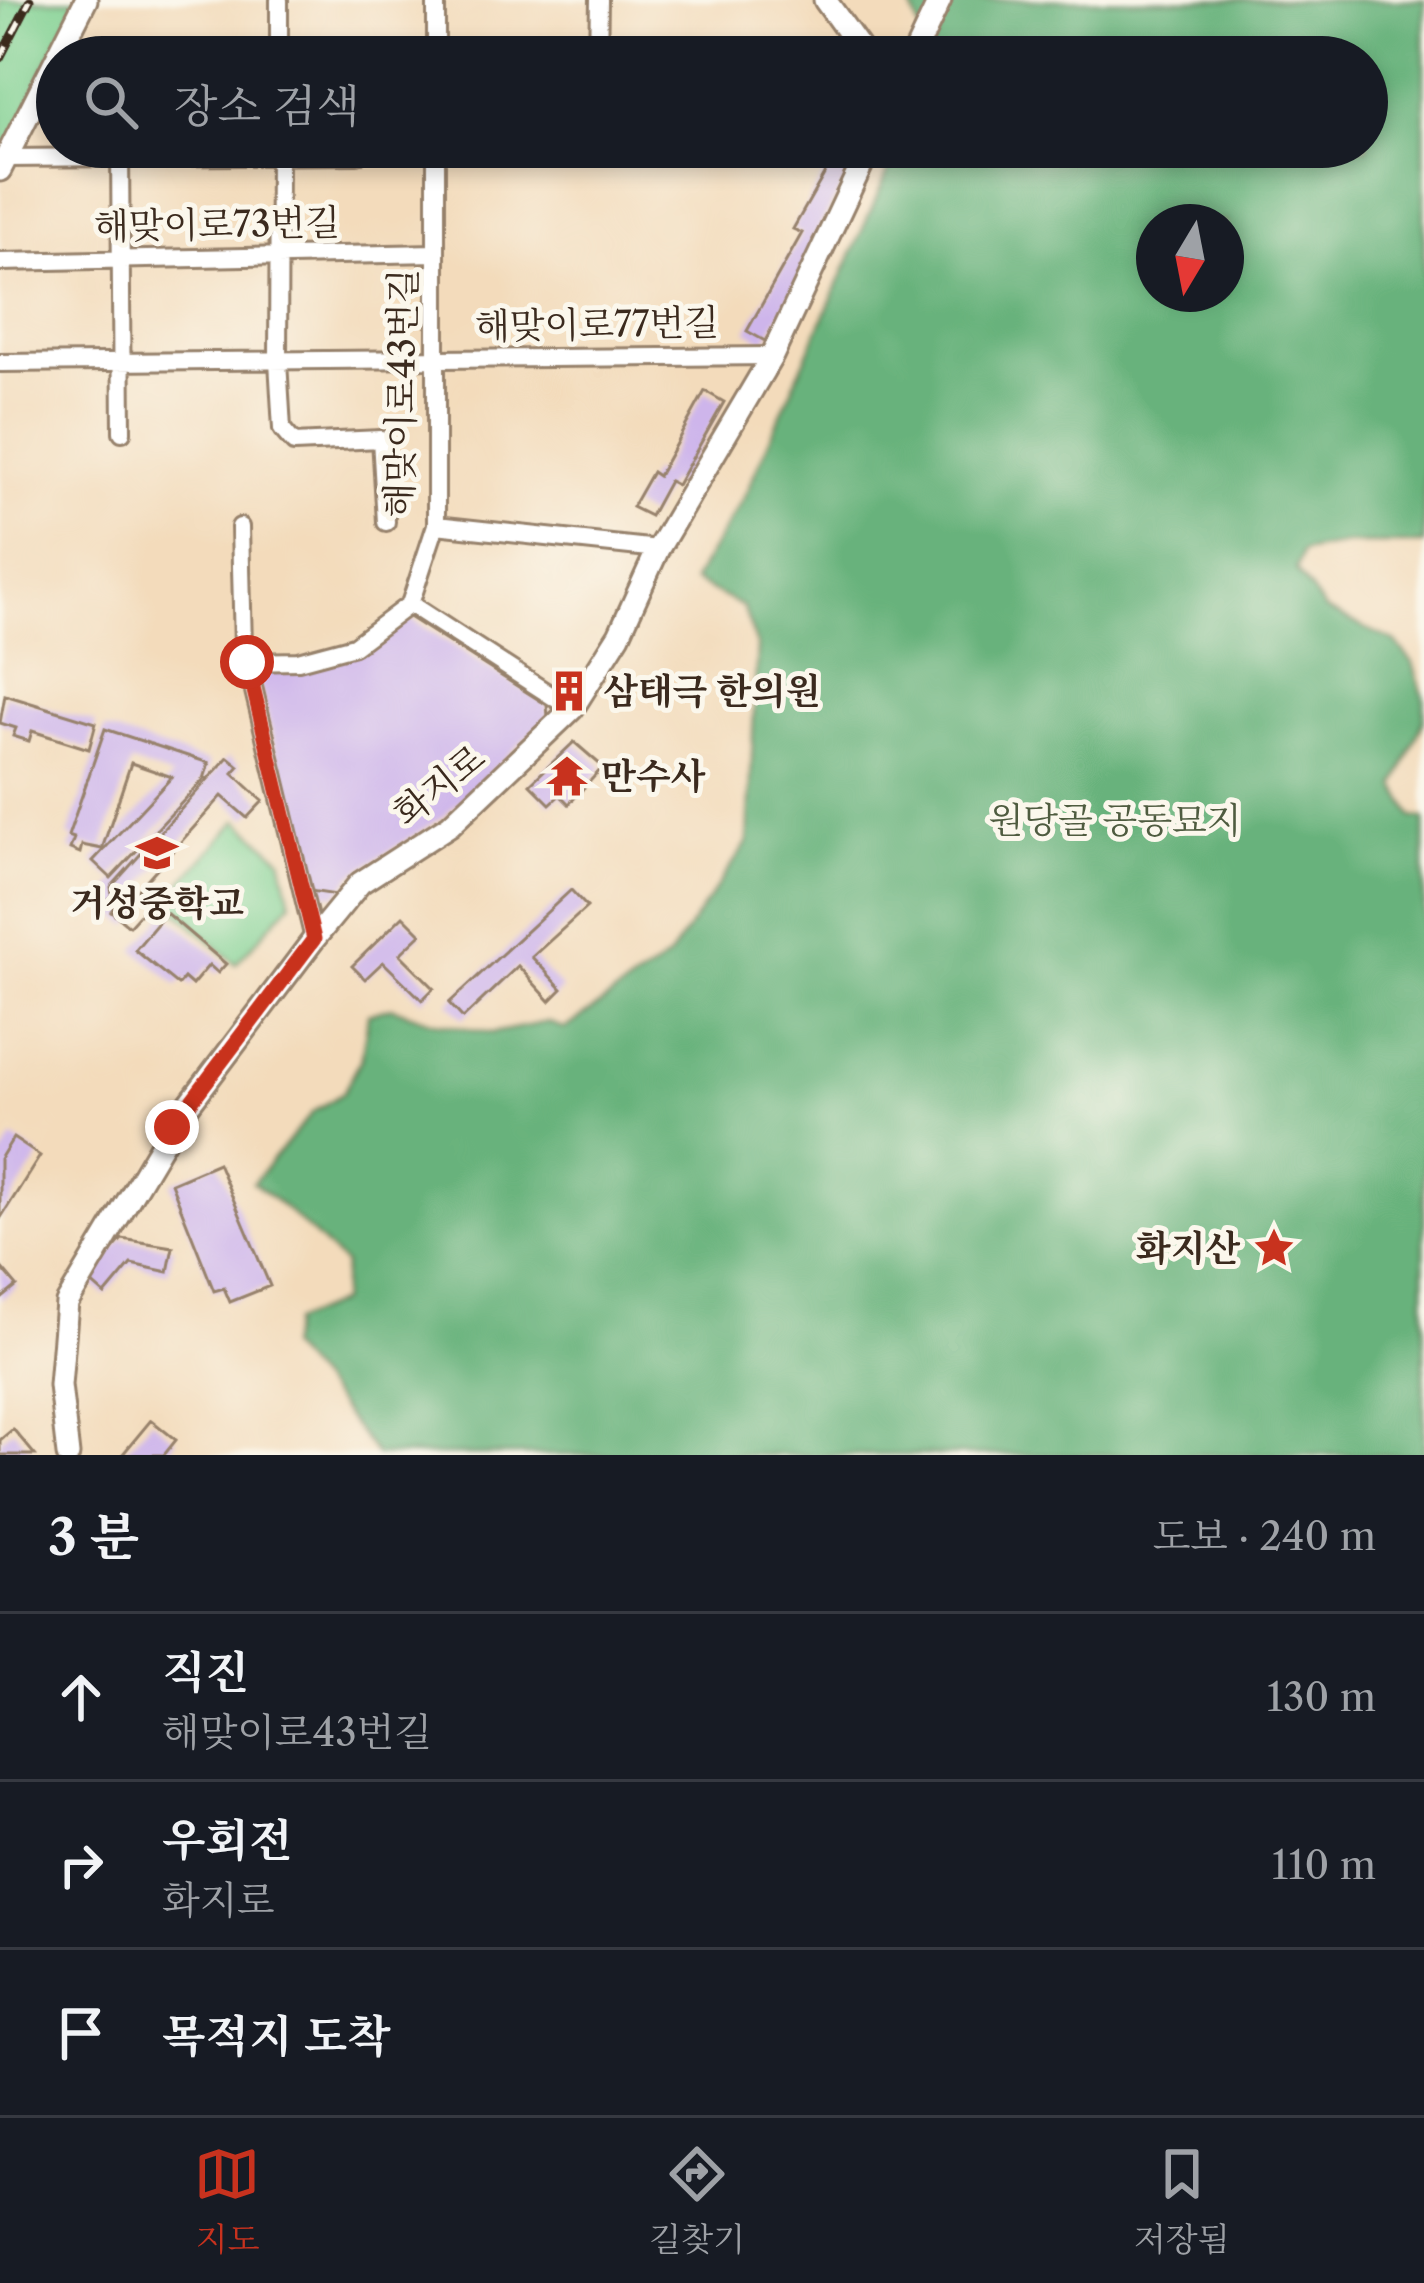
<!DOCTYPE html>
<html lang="ko">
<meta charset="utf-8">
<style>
body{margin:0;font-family:"Libre Caslon Text","Noto Serif KR",serif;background:#242831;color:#f1f3f6}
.compass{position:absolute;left:1136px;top:204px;width:108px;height:108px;border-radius:50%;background:#171b24;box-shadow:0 6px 18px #0003;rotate:190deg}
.stop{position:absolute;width:36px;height:36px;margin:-27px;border:9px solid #c8321e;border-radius:50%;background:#fff}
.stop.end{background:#c8321e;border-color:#fff;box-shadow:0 3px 12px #0008}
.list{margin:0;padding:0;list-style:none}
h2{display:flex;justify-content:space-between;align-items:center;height:156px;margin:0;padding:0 48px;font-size:51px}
h2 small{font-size:39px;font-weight:400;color:#9ea1a6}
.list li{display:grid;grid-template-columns:78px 1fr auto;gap:36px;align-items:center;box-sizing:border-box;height:168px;padding:0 48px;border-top:3px solid #363941}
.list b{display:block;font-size:45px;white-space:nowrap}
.list p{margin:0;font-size:39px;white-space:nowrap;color:#9ea1a6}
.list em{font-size:39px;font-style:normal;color:#9ea1a6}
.icon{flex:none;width:66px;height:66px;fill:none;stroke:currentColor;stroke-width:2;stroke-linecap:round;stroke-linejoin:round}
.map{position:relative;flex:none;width:1424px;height:1455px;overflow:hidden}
.search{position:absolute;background:#171b24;box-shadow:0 6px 18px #0003;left:36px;right:36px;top:36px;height:132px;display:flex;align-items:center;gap:30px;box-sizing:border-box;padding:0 42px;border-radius:66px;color:#9ea1a6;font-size:45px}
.sheet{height:660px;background:#171b24}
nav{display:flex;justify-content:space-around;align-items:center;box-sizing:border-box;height:168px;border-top:3px solid #363941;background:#171b24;font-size:33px;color:#9ea1a6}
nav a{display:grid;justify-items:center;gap:6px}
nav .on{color:#c8321e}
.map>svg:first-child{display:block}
.green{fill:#7fd091;stroke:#5d7d58;stroke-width:3}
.forest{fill:#67b27b;stroke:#516e4c;stroke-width:3;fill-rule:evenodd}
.building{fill:#ceb5eb}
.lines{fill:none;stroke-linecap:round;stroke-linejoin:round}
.minor-casing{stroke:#97826c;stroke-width:22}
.tertiary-casing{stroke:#97826c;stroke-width:27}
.minor{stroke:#fff;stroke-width:16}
.tertiary{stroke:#fff;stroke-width:21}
.rail-casing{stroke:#3b2a1e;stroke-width:9}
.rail{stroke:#fbf7ec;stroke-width:4.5;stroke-dasharray:14;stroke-linecap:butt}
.route{stroke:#c8321e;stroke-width:15}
.labels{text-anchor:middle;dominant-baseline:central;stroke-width:10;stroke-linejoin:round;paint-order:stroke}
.street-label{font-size:36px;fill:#3b2a1e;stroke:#fbf7ec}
.poi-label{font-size:36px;font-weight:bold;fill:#3b2a1e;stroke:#fbf7ec;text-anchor:start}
.park-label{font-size:36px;fill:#4f5c40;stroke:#fbf7ec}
</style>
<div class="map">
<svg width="1424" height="1455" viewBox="0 0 1424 1455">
<rect width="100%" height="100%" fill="#fbf7ec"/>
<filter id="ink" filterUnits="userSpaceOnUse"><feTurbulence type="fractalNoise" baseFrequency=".00833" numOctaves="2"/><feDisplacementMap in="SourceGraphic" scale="24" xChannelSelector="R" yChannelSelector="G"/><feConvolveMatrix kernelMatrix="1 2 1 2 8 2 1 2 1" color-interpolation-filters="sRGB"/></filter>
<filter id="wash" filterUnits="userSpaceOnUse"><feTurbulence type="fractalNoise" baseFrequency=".004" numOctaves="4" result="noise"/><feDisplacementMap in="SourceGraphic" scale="48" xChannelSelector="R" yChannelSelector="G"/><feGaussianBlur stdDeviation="2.7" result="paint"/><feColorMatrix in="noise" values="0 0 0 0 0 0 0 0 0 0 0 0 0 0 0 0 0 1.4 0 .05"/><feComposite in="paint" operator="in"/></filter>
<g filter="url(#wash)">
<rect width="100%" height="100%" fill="#f3dbbb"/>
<path class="green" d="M0,0h77l-77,167z
M238,820l43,38 10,44 -55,62 -71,-63z"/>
<path class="forest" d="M909,0h515v544h-78l-44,8 -6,18 29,40 69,31 19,22 11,36v20l-28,67 17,31 11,1v637h-1048l-50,-65 -39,-43 6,-25 47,-20 4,-38 -58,-55 -33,-26 60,-71 30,-19 19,-36 6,-43 23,-7 40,14 61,12 56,-11 17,7 103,-71 80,-116 9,-196 -14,-39 -50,-26 52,-86 154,-348h468v-90h-436zM1154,222h72v72h-72z"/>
<g id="blocks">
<path class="building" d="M834,157l19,10 -40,72 7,4 -55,98 -18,-10 55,-98 -9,-4z
M705,391l19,11 -47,83 -8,-4 -19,35 -18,-9 20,-35 6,4z
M407,616l140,89 1,12 -104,99 -91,58 -17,21 -26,-4 -52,-214 7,-9 93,-15z
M566,673l19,13 -13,23 -19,-13z
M5,695l91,28 -7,26 -57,-18 -3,10 -16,-5 3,-8 -16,-5z
M105,729l104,34 -5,16 -93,99 -18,-17 79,-84 -41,-14 -29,86 -20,-4 -2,8 -10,-4 4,-11 -6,-2z
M574,742l29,25 -34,37 -9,-9 -10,9 -20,-20z
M228,757l11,9 -6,7 30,28 -16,17 -25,-22 -88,98 13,12 -18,20 -18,-15 3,-4 -7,-6 5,-6 -1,-8z
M571,890l16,17 -55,50 30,32 -12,12 -32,-35 -55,52 -14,-15z
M166,913l60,51 -8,9 -9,-8 -17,20 -8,-7 -6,7 -43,-35z
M403,916l18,18 -21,20 34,34 -12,12 -39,-38 -18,17 -13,-13z
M13,1138l27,18 -40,63v-60z
M218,1163l52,123 -40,16 -6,-14 -10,3 -43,-108z
M122,1239l51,8 -5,25 -37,-8 -26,31 -18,-16z
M0,1266l17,20 -17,14z
M151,1420l25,20 -12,15h-42z
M13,1429l22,26h-35v-15z"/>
</g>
</g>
<g filter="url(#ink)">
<use href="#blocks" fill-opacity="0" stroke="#97826c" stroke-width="3"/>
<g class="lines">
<g class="minor-casing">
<path id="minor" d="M436,0v57
M186,57l412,-6
M279,57v-57
M598,57l1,-57
M279,147l-1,214 4,68 12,14 87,-4 5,83
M120,151l2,281
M6,158l351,-3
M0,262l436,-9
M0,363l772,-7
M436,525l222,24
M240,527l3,120 4,15
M410,604l162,105
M314,939l-67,-277 51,-1 56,-15 56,-42 26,-79v-378"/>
</g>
<g class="tertiary-casing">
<path id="tertiary" d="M825,0l41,57
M913,57l27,-57
M0,170l86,-170
M68,1455l-8,-70 7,-82 105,-176 142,-188 46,-56 90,-58 122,-116 47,-74 39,-86 114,-193 98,-209"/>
</g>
<use href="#minor" class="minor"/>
<use href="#tertiary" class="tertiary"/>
<g class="rail-casing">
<path id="rail" d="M0,58l30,-58"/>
</g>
<use href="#rail" class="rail"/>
</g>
</g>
<g class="lines" filter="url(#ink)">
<path class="route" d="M172,1127l142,-188 -67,-277"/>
</g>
<defs>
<g id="building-bare" transform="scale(3.24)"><path d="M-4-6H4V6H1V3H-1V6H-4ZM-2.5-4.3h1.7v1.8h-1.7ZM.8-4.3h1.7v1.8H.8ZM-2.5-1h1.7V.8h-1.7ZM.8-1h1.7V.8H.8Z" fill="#c8321e" stroke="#fbf7ec" stroke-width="2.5" paint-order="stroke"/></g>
<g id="temple-bare" transform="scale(3.24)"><path d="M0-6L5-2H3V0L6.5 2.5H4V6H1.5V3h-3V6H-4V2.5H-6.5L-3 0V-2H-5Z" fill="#c8321e" stroke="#fbf7ec" stroke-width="2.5" paint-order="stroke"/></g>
<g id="school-bare" transform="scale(3.24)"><path d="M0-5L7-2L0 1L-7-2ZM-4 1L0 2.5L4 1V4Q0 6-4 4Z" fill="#c8321e" stroke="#fbf7ec" stroke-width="2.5" paint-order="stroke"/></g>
<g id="sight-bare" transform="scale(3.24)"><path d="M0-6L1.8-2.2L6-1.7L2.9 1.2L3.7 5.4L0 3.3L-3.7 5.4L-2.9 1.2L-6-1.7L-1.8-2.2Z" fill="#c8321e" stroke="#fbf7ec" stroke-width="2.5" paint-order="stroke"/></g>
</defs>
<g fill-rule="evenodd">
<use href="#building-bare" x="569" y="691"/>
<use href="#temple-bare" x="567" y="776"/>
<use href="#school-bare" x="157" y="853"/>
<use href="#sight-bare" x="1274" y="1248"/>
</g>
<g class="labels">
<g class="street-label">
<text transform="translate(217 224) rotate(-1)">해맞이로73번길</text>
<text transform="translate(597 324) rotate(-1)">해맞이로77번길</text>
<text transform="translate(401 393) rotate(-89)">해맞이로43번길</text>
<text transform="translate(439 785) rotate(-39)">화지로</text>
</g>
<g class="poi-label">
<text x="603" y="691">삼태극 한의원</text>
<text x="601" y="776">만수사</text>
<text x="157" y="903" text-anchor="middle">거성중학교</text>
<text x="1240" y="1248" text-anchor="end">화지산</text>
</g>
<g class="park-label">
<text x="1115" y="820">원당골 공동묘지</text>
</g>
</g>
</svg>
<svg class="compass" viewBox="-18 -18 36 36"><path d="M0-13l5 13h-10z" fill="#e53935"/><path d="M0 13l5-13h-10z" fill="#9ea1a6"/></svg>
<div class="stop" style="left:247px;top:662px"></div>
<div class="stop end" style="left:172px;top:1127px"></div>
<div class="search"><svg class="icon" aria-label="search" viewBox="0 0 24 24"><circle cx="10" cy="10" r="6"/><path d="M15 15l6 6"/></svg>장소 검색</div>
</div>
<section class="sheet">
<h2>3 분<small>도보 · 240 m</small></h2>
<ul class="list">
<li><svg class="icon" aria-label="ahead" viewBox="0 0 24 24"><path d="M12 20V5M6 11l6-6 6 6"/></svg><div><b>직진</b><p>해맞이로43번길</p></div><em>130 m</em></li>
<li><svg class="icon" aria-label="right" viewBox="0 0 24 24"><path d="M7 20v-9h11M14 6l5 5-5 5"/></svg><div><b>우회전</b><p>화지로</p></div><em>110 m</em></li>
<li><svg class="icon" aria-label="arrive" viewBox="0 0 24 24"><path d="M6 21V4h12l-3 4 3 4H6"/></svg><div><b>목적지 도착</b></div></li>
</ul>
</section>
<nav>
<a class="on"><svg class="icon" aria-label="map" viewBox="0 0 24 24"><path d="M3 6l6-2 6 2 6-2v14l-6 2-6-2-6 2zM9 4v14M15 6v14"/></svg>지도</a>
<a><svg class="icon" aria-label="directions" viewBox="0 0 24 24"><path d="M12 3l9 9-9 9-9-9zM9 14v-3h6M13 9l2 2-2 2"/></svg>길찾기</a>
<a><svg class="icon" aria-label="saved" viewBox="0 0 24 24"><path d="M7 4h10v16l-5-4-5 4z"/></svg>저장됨</a>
</nav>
